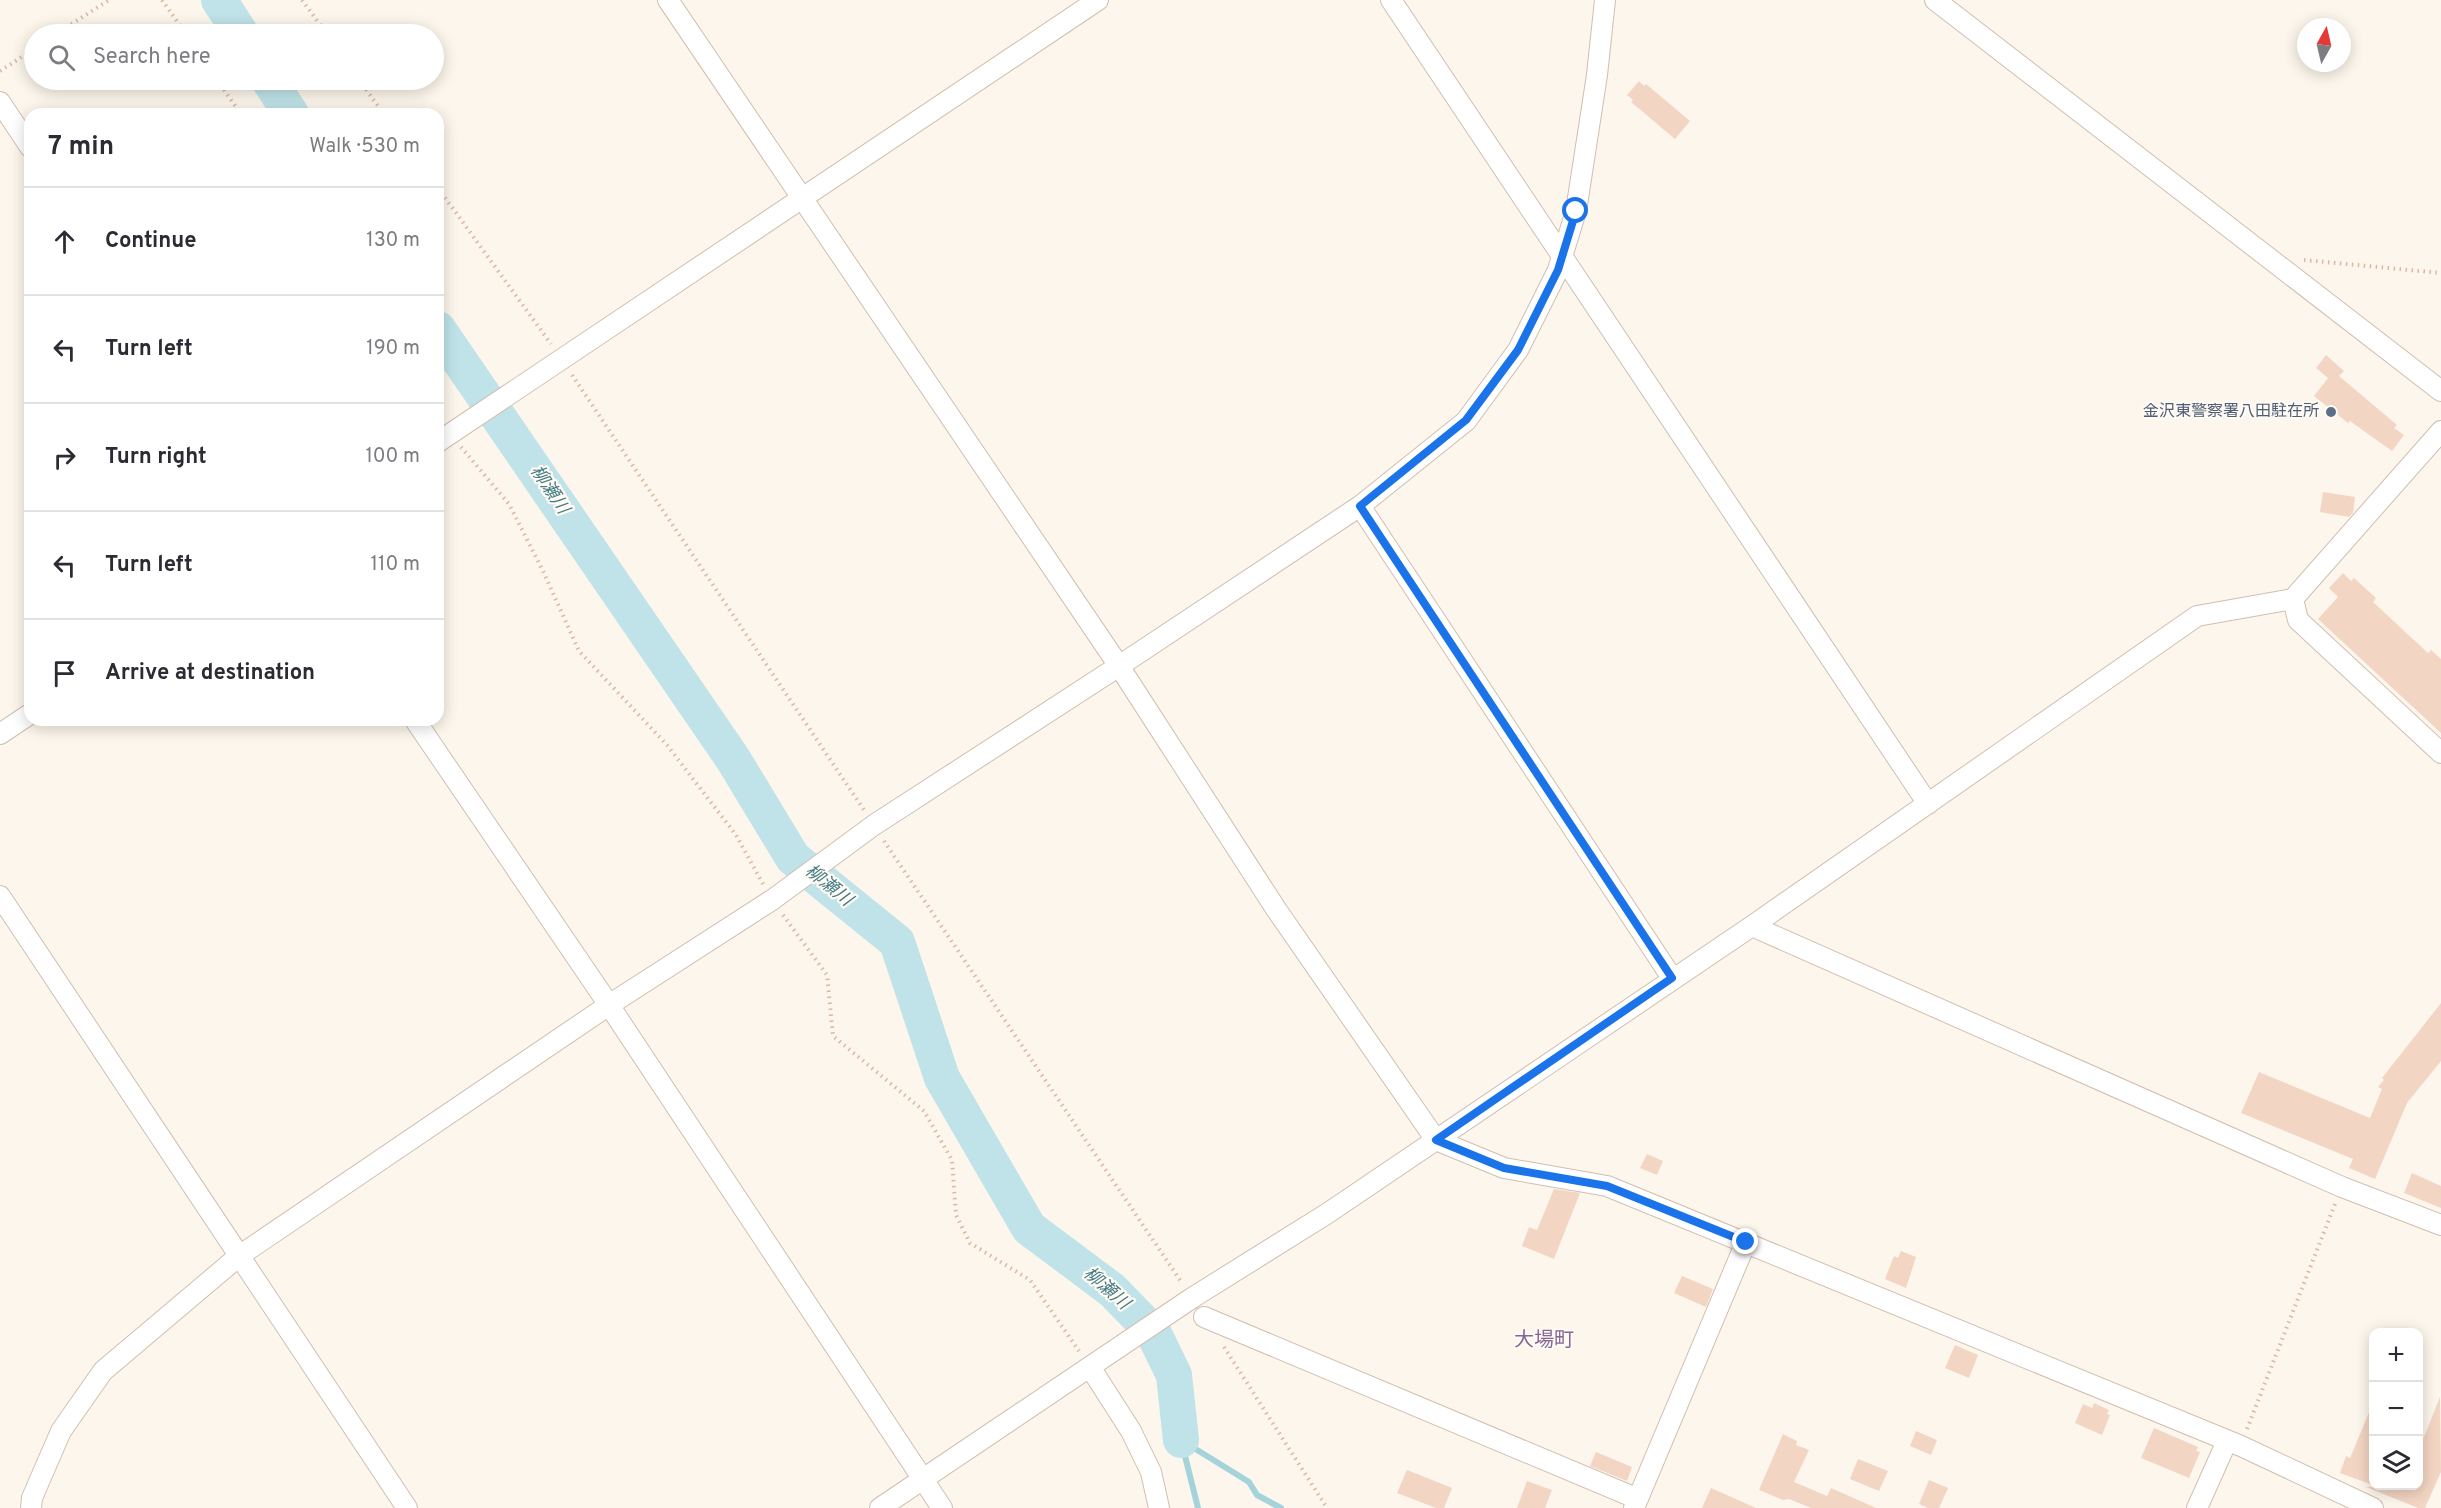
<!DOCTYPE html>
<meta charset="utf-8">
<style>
body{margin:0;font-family:Overpass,"Noto Sans JP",sans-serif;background:#f2f2f3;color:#2b2b33}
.controls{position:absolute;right:18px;bottom:18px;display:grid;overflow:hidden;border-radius:12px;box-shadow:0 3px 15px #0003}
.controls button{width:54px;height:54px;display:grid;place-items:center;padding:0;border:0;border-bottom:2px solid #e1e1e2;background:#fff;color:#2b2b33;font:30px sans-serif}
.compass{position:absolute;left:2297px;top:18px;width:54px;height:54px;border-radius:50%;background:#fff;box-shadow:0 3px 15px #0003;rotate:8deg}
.stop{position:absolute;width:18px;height:18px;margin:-14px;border:4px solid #1a73e8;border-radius:50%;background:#fff}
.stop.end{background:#1a73e8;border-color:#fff;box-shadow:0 2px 6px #0008}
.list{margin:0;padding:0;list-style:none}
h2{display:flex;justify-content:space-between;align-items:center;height:78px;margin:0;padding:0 24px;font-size:26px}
h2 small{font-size:20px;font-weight:400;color:#7c7c81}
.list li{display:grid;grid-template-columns:39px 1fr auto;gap:18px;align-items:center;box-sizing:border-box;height:108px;padding:0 24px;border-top:2px solid #e1e1e2}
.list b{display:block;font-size:22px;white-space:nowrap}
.list em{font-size:20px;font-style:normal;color:#7c7c81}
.icon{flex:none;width:33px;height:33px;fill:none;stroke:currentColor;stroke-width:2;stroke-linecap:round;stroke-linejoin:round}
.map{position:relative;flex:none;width:2441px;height:1508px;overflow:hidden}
.search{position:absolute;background:#fff;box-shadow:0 3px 15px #0003;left:24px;top:24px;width:420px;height:66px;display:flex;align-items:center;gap:15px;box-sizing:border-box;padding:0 21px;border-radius:33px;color:#7c7c81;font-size:22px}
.panel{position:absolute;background:#fff;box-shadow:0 3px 15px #0003;left:24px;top:108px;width:420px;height:618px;border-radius:18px}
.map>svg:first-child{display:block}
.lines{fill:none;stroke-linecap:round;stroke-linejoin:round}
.stream{stroke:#a5d3da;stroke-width:6}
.river{stroke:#bfe3e8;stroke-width:36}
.building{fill:#f3d5c3}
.minor-casing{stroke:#d1beb0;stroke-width:22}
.path{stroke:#d9b8a5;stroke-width:4;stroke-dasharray:1.5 4.5;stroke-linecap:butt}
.minor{stroke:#fff;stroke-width:20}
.route{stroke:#1a73e8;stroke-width:8}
.service-dot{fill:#5c6f8a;stroke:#fffaf3;stroke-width:2}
.labels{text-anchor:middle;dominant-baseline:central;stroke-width:4.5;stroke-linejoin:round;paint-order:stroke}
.service-label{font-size:16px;fill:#4e5e75;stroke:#fffaf3;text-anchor:end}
.water-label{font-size:18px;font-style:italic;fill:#437c86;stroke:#fffaf3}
.quarter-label{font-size:20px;fill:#846695;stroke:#fffaf3}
</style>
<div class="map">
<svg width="2441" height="1508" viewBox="0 0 2441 1508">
<rect width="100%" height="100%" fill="#fdf6ec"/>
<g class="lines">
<path class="stream" d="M1181,1440l68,42 8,13 24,13
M1181,1440l17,68"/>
<path class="river" d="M219,0l22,34
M269,80l22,34
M438,329l295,430 60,99 104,84 45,136 87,150 83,62 41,42 21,43 7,65"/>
</g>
<path class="building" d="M1639,81l5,5 2,-2 44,37 -15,18 -44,-37 2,-2 -6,-5z
M2326,355l18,16 -5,5 58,49 -3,3 10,7 -12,16 -42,-30 -2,2 -34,-27 14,-18 -12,-10z
M2323,492l32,5 -2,16 -4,4 -29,-5z
M2343,573l8,8 3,-3 22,20 -3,4 55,51 3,-3 10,9v74l-123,-114 20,-22 -9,-9z
M2441,1003v58l-34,42 -32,76 -26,-11 4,-9 -112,-46 18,-41 111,46 12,-29 -4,-2 6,-7 -2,-2z
M1647,1154l16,7 -6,14 -17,-7z
M2412,1173l29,13v22l-37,-15z
M1554,1189l26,4 -26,66 -32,-13 7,-19 8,3z
M1901,1251l15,6 -10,31 -21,-9 9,-23 4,2z
M1682,1276l31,13 -7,18 -32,-14z
M1955,1345l23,10 -9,23 -24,-10z
M2440,1397l1,75 -16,36h-7l-52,-21 52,-2v-51l6,3z
M2094,1403l15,7 -2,4 3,1 -8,20 -27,-12 8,-19 9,4z
M2373,1403v82l-33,-12 6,-17 4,2z
M2154,1428l44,19 -2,4 4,1 -11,26 -48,-20z
M1916,1431l21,9 -6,15 -21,-9z
M1783,1434l14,7 -1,4 13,5 -15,32 33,14 4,-8 45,20h-65l-22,-9 -6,1 -24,-10z
M1596,1452l36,15 -5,14 -37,-15z
M1858,1459l30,12 -9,20 -29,-12z
M1407,1470l45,18 -8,20h-8l-39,-15z
M1929,1480l19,8 -9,20h-11l-9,-4z
M1527,1481l25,9 -7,18h-28z
M1711,1488l45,20h-54z"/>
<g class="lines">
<g class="minor-casing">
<path id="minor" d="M668,0l451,666 157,243 160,231 68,28 103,18 634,260 132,62
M1391,0l537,804
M1935,0l506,391
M0,102l30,45
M438,442l660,-442
M1360,506l312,472
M2293,599l5,21 143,133
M415,720l194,285 333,503
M0,734l30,-20
M0,896l407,612
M1752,926l590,261 99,38
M1204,1317l434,182
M1090,1367l41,64 20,41 8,36
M31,1508l1,-10 29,-67 42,-60 136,-115 370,-251 163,-105 102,-75 245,-159 241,-160 106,-85 52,-71 40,-80 18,-59 21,-136 8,-75
M880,1508l312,-210 136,-85 424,-287 445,-310 96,-17 148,-168
M1634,1508l112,-266
M2197,1508l30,-67"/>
</g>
<path class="path" d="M162,0l24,34
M302,0l25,34
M56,34l53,-34
M0,71l34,-22
M217,80l24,34
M359,80l25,34
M438,188l113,156
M2304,260l137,13
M572,375l292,435
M438,408l5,10
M461,447l48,57 34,67 36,80 88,94 69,90 27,49
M884,841l298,442
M783,915l44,60 6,61 91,75 28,49 4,55 14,28 60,37 49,71
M1224,1347l103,161
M2247,1429l88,-225"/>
<use href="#minor" class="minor"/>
</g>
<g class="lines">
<path class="route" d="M1576,211l-18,59 -40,80 -52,70 -106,86 312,472 -236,162 68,28 103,18 139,56"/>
</g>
<circle class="service-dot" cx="2331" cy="412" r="6"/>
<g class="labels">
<g class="service-label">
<text x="2319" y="412">金沢東警察署八田駐在所</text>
</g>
<g class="water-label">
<text transform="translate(549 490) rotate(56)">柳瀬川</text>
<text transform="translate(828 886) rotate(39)">柳瀬川</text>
<text transform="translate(1106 1289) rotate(41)">柳瀬川</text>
</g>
<g class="quarter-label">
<text x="1544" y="1341">大場町</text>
</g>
</g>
</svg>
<div class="controls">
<button>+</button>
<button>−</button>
<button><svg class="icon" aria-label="layers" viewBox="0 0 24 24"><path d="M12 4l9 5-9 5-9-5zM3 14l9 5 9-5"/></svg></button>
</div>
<svg class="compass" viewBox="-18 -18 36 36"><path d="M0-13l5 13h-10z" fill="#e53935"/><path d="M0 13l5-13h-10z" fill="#7c7c81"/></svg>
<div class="stop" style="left:1576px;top:211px"></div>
<div class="stop end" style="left:1746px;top:1242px"></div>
<div class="search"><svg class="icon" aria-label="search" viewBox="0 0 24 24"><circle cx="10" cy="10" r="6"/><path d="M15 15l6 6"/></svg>Search here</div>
<section class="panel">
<h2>7 min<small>Walk · 530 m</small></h2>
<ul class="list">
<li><svg class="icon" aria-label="ahead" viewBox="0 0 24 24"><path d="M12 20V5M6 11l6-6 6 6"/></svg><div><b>Continue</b></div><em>130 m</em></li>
<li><svg class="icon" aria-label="left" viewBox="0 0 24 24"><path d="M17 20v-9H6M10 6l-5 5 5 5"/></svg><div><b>Turn left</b></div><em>190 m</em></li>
<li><svg class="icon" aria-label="right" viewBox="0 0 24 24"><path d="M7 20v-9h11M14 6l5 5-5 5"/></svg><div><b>Turn right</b></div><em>100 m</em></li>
<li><svg class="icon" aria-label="left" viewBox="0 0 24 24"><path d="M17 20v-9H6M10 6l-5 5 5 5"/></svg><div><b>Turn left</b></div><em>110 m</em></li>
<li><svg class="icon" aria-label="arrive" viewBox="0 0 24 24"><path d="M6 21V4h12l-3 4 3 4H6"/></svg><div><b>Arrive at destination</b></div></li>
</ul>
</section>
</div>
